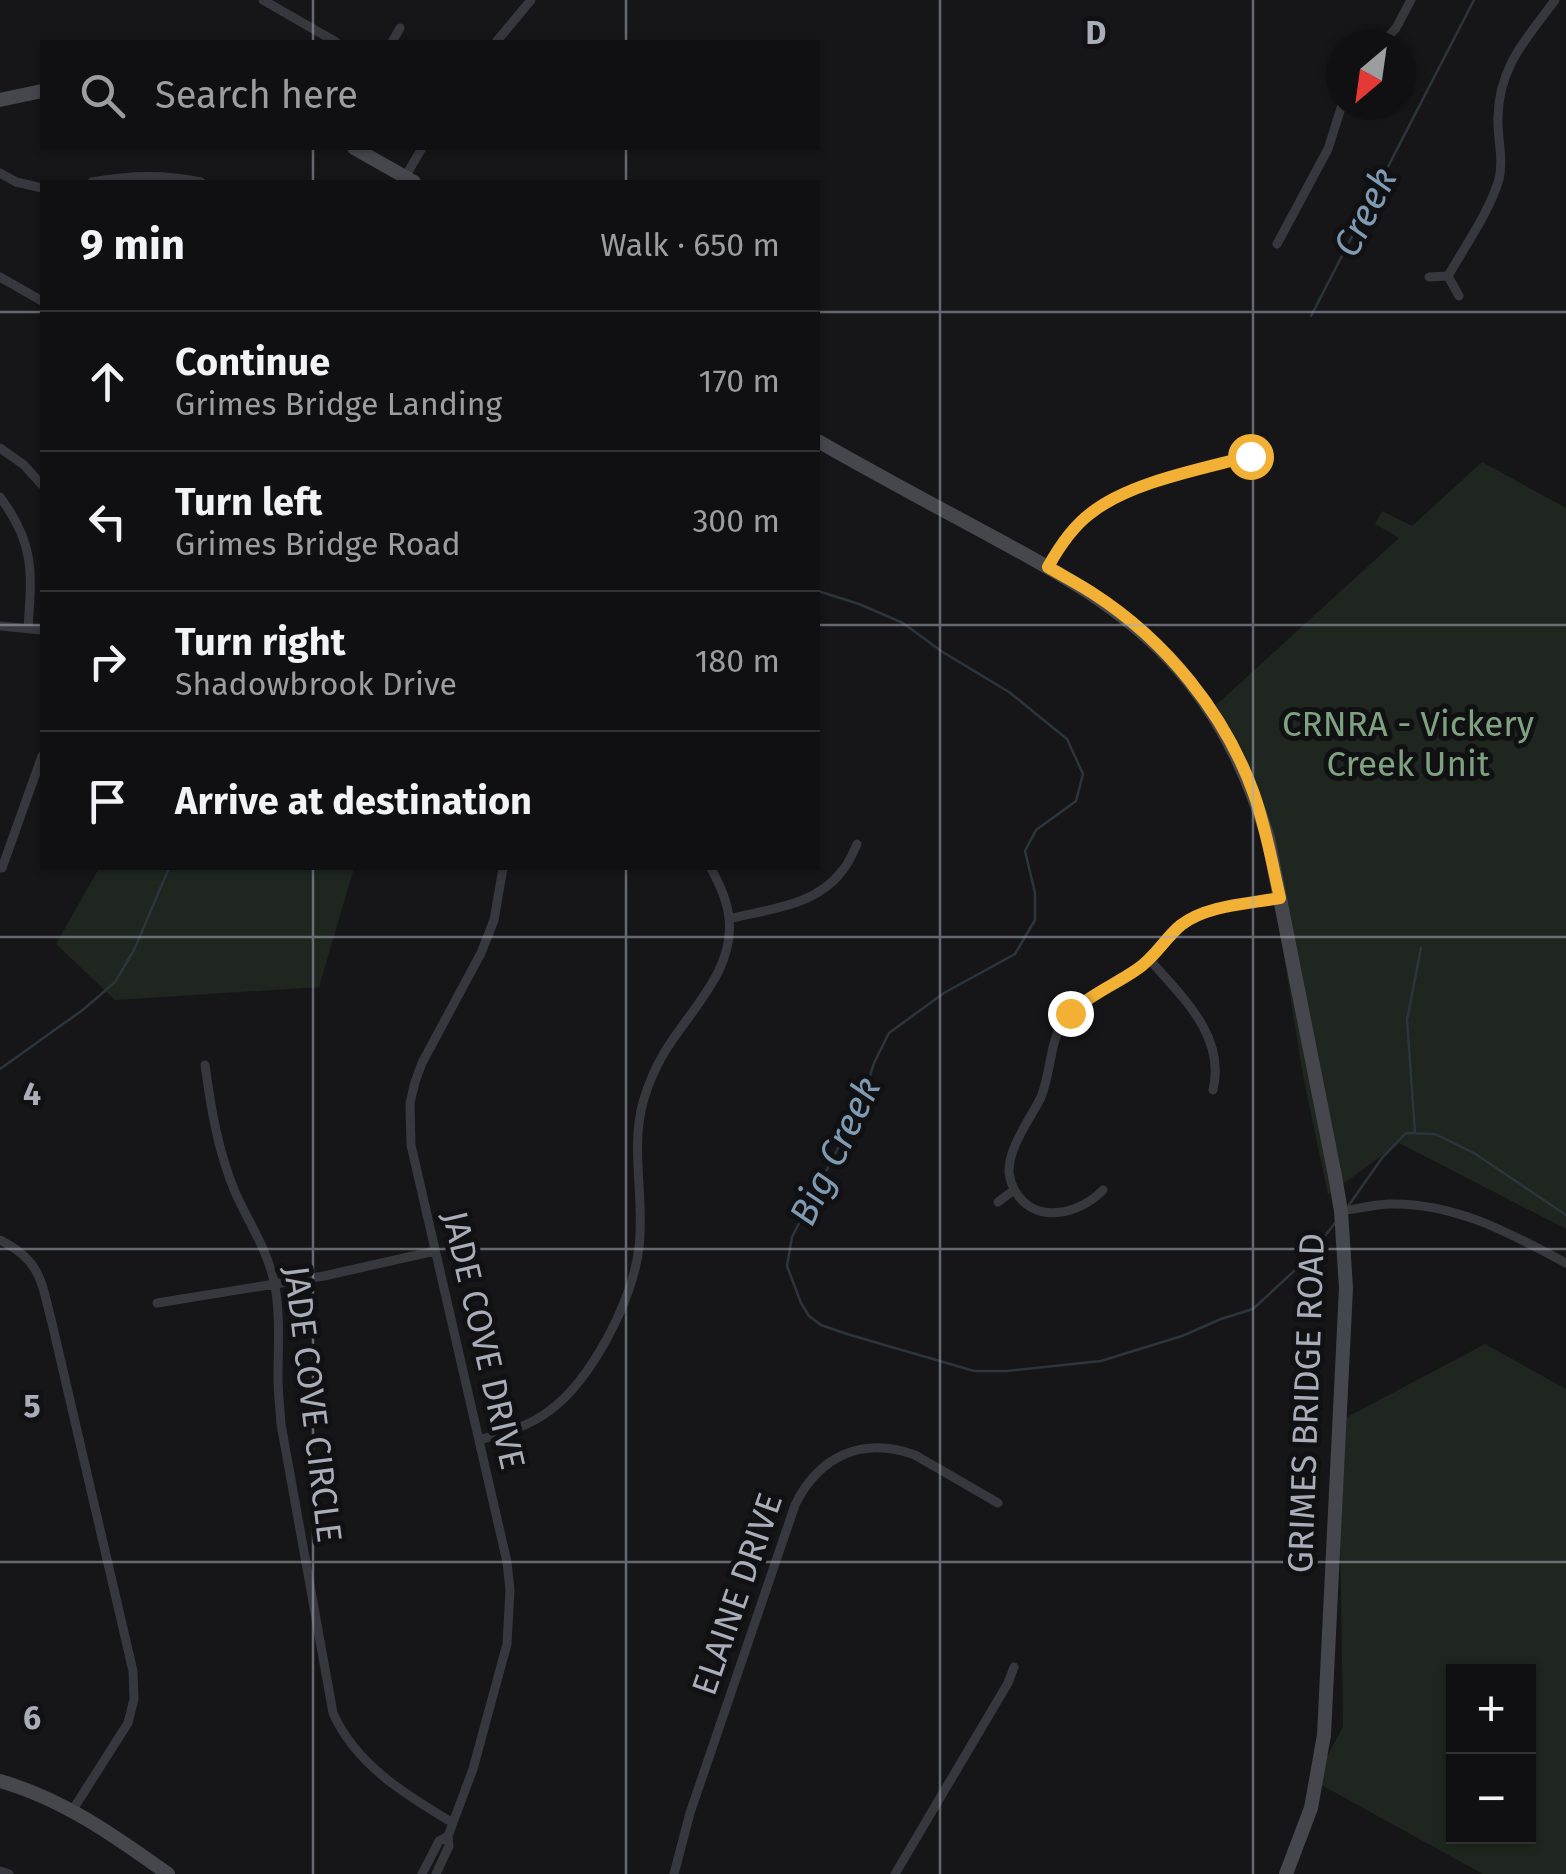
<!DOCTYPE html>
<meta charset="utf-8">
<style>
body{margin:0;font-family:"Fira Sans",sans-serif;background:#19191b;color:#f1f3f6}
.controls{position:absolute;right:30px;bottom:30px;display:grid;overflow:hidden;border-radius:0px;box-shadow:0 2px 8px #0004}
.controls button{width:90px;height:90px;display:grid;place-items:center;padding:0;border:0;border-bottom:2px solid #303032;background:#101012;color:#f1f3f6;font:50px sans-serif}
.compass{position:absolute;left:1326px;top:30px;width:90px;height:90px;border-radius:50%;background:#101012;box-shadow:0 2px 8px #0004;rotate:209deg}
.stop{position:absolute;width:30px;height:30px;margin:-22px;border:8px solid #f2b134;border-radius:50%;background:#fff}
.stop.end{background:#f2b134;border-color:#fff;box-shadow:0 2px 10px #0008}
.list{margin:0;padding:0;list-style:none}
h2{display:flex;justify-content:space-between;align-items:center;height:130px;margin:0;padding:0 40px;font-size:42px}
h2 small{font-size:32px;font-weight:400;color:#9c9d9f}
.list li{display:grid;grid-template-columns:65px 1fr auto;gap:30px;align-items:center;box-sizing:border-box;height:140px;padding:0 40px;border-top:2px solid #303032}
.list b{display:block;font-size:38px;white-space:nowrap}
.list p{margin:0;font-size:32px;white-space:nowrap;color:#9c9d9f}
.list em{font-size:32px;font-style:normal;color:#9c9d9f}
.icon{flex:none;width:55px;height:55px;fill:none;stroke:currentColor;stroke-width:2;stroke-linecap:round;stroke-linejoin:round}
.map{position:relative;flex:none;width:1566px;height:1874px;overflow:hidden}
.search{position:absolute;background:#101012;box-shadow:0 2px 8px #0004;left:40px;top:40px;width:780px;height:110px;display:flex;align-items:center;gap:25px;box-sizing:border-box;padding:0 35px;border-radius:0px;color:#9c9d9f;font-size:38px}
.panel{position:absolute;background:#101012;box-shadow:0 2px 8px #0004;left:40px;top:180px;width:780px;height:690px;border-radius:0px}
.map>svg:first-child{display:block}
.green{fill:#1e261f;fill-rule:evenodd}
.lines{fill:none;stroke-linecap:round;stroke-linejoin:round}
.stream{stroke:#2c353c;stroke-width:2.5}
.street{stroke:#37383d;stroke-width:9}
.secondary{stroke:#45474d;stroke-width:14}
.route{stroke:#f2b134;stroke-width:12}
.grid{fill:none;stroke:#a8adb8;stroke-width:2.5;stroke-opacity:0.55}
.labels{text-anchor:middle;dominant-baseline:central;stroke-width:10;stroke-linejoin:round;paint-order:stroke}
.park-label{font-size:35px;fill:#7fa381;stroke:#111113}
.street-label{font-size:35px;fill:#a8adb8;stroke:#111113}
.water-label{font-size:38px;font-style:italic;fill:#7f9bb3;stroke:#111113}
.grid-label{font-size:32px;text-anchor:middle;font-weight:bold;fill:#a8adb8;stroke:#111113;stroke-width:10;stroke-linejoin:round;paint-order:stroke}
</style>
<div class="map">
<svg width="1566" height="1874" viewBox="0 0 1566 1874">
<rect width="100%" height="100%" fill="#161618"/>
<path class="green" d="M1482,462l84,46v721l-167,-86 -71,52 -25,-119 -45,-283 -43,-87 184,-168 -24,-14 7,-13 30,15z
M99,868h255l-35,119 -204,13 -59,-56z
M1485,1344l81,45v485h-83l-169,-93 29,-54 -4,-261 -3,-43zM1454,1672h74v164h-74z"/>
<g class="lines">
<path class="stream" d="M1311,316l163,-316
M818,591l41,13 44,19 38,28 68,41 58,47 16,35 -7,27 -40,29 -11,21 10,42v27l-20,34 -71,39 -55,40 -15,30 -12,39 -70,135 -5,29 14,37 8,13 12,9 26,9 127,37h33l94,-10 81,-25 39,-17 32,-10 53,-49 29,-37
M0,1069l84,-60 31,-27 19,-32 35,-82
M1415,1133l-8,-113 14,-72
M1349,1205l33,-47 24,-25 29,1 39,19 92,62"/>
<path class="street" d="M263,0l73,42
M392,42l8,-14
M496,42l35,-42
M1381,45l15,-17 15,-28
M0,173l16,9 26,6
M405,177l17,-29
M92,182c37,-7 72,-8 109,0
M1277,244l51,-95 14,-44
M1448,276c16,-28 43,-67 51,-97 5,-21 -2,-41 -1,-62 1,-51 29,-79 57,-117
M0,277l42,24
M1429,277l19,-1 11,20
M0,448l24,17 18,20
M0,497c35,47 32,75 28,131
M1048,567c11,-20 24,-40 43,-54 39,-31 111,-43 159,-57
M0,626l42,4
M0,868h2l40,-112
M729,919c39,-10 87,-13 113,-48 7,-8 11,-18 15,-27
M1150,960c32,37 76,76 63,130
M205,1065c6,44 13,86 30,127 13,29 30,54 38,85 8,33 5,67 5,100 0,16 2,31 3,47l52,289c23,52 73,82 120,110
M1103,1190c-22,23 -65,35 -86,4 -4,-6 -7,-13 -8,-21 -1,-26 21,-53 32,-76 10,-24 8,-51 21,-73 18,-31 59,-41 86,-63 18,-14 27,-36 50,-45 25,-11 55,-13 82,-18
M998,1202l16,-12
M1341,1211c15,-2 32,-6 47,-7 66,-2 122,29 178,59
M0,1240c42,21 41,42 52,83l81,348 1,28 -6,24 -56,88
M157,1303l167,-27 111,-25
M479,1440c24,-7 49,-13 70,-29 42,-30 85,-113 90,-164 6,-49 -9,-97 4,-145 5,-17 12,-34 21,-49 25,-42 71,-82 65,-135 -2,-19 -10,-34 -18,-50
M0,1871l9,3
M422,1874l17,-33 9,-5
M436,1874l13,-28 -1,-10 25,-67 34,-125 3,-54 -3,-28 -96,-417 -1,-42 5,-21 7,-19 59,-110 13,-33 9,-52
M674,1874l16,-61 105,-308c24,-49 67,-69 120,-50l83,48
M895,1874l113,-191 6,-16"/>
<path class="secondary" d="M0,100l42,-9
M354,148l60,34
M818,441c57,33 116,64 175,96 72,39 144,78 196,144 38,47 61,100 79,157l67,338 6,35 5,77 -22,447 -13,73 -25,66
M0,1781c63,18 115,55 168,93"/>
</g>
<g class="lines">
<path class="route" d="M1070,1013c20,-18 44,-28 66,-43 19,-12 28,-31 45,-45 26,-20 67,-21 99,-27 -8,-35 -14,-70 -26,-104 -29,-81 -89,-154 -160,-200 -15,-10 -31,-18 -46,-27 11,-20 24,-40 43,-54 39,-31 111,-44 159,-57"/>
</g>
<path class="grid" d="M313,0v42M626,0v42M940,0v1874M1253,0v1874M313,148v34M626,148v34M0,312h42M818,312h748M0,625h42M818,625h748M313,868v1006M626,868v1006M0,937h1566M0,1249h1566M0,1562h1566"/>
<g class="labels">
<g class="park-label">
<text x="1408" y="724">CRNRA - Vickery<tspan x="1408" dy="40">Creek Unit</tspan></text>
</g>
<g class="street-label">
<text transform="translate(484 1340) rotate(77)">JADE COVE DRIVE</text>
<text transform="translate(1306 1403) rotate(-88)">GRIMES BRIDGE ROAD</text>
<text transform="translate(313 1404) rotate(83)">JADE COVE CIRCLE</text>
<text transform="translate(737 1594) rotate(-71)">ELAINE DRIVE</text>
</g>
<g class="water-label">
<text transform="translate(1365 212) rotate(-63)">Creek</text>
<text transform="translate(835 1151) rotate(-64)">Big Creek</text>
</g>
</g>
<g class="grid-label">
<text x="1096" y="44">D</text>
<text x="32" y="1105">4</text>
<text x="32" y="1417">5</text>
<text x="32" y="1729">6</text>
</g>
</svg>
<div class="controls">
<button>+</button>
<button>−</button>
</div>
<svg class="compass" viewBox="-18 -18 36 36"><path d="M0-13l5 13h-10z" fill="#e53935"/><path d="M0 13l5-13h-10z" fill="#9c9d9f"/></svg>
<div class="stop" style="left:1250px;top:456px"></div>
<div class="stop end" style="left:1070px;top:1013px"></div>
<div class="search"><svg class="icon" aria-label="search" viewBox="0 0 24 24"><circle cx="10" cy="10" r="6"/><path d="M15 15l6 6"/></svg>Search here</div>
<section class="panel">
<h2>9 min<small>Walk · 650 m</small></h2>
<ul class="list">
<li><svg class="icon" aria-label="ahead" viewBox="0 0 24 24"><path d="M12 20V5M6 11l6-6 6 6"/></svg><div><b>Continue</b><p>Grimes Bridge Landing</p></div><em>170 m</em></li>
<li><svg class="icon" aria-label="left" viewBox="0 0 24 24"><path d="M17 20v-9H6M10 6l-5 5 5 5"/></svg><div><b>Turn left</b><p>Grimes Bridge Road</p></div><em>300 m</em></li>
<li><svg class="icon" aria-label="right" viewBox="0 0 24 24"><path d="M7 20v-9h11M14 6l5 5-5 5"/></svg><div><b>Turn right</b><p>Shadowbrook Drive</p></div><em>180 m</em></li>
<li><svg class="icon" aria-label="arrive" viewBox="0 0 24 24"><path d="M6 21V4h12l-3 4 3 4H6"/></svg><div><b>Arrive at destination</b></div></li>
</ul>
</section>
</div>
